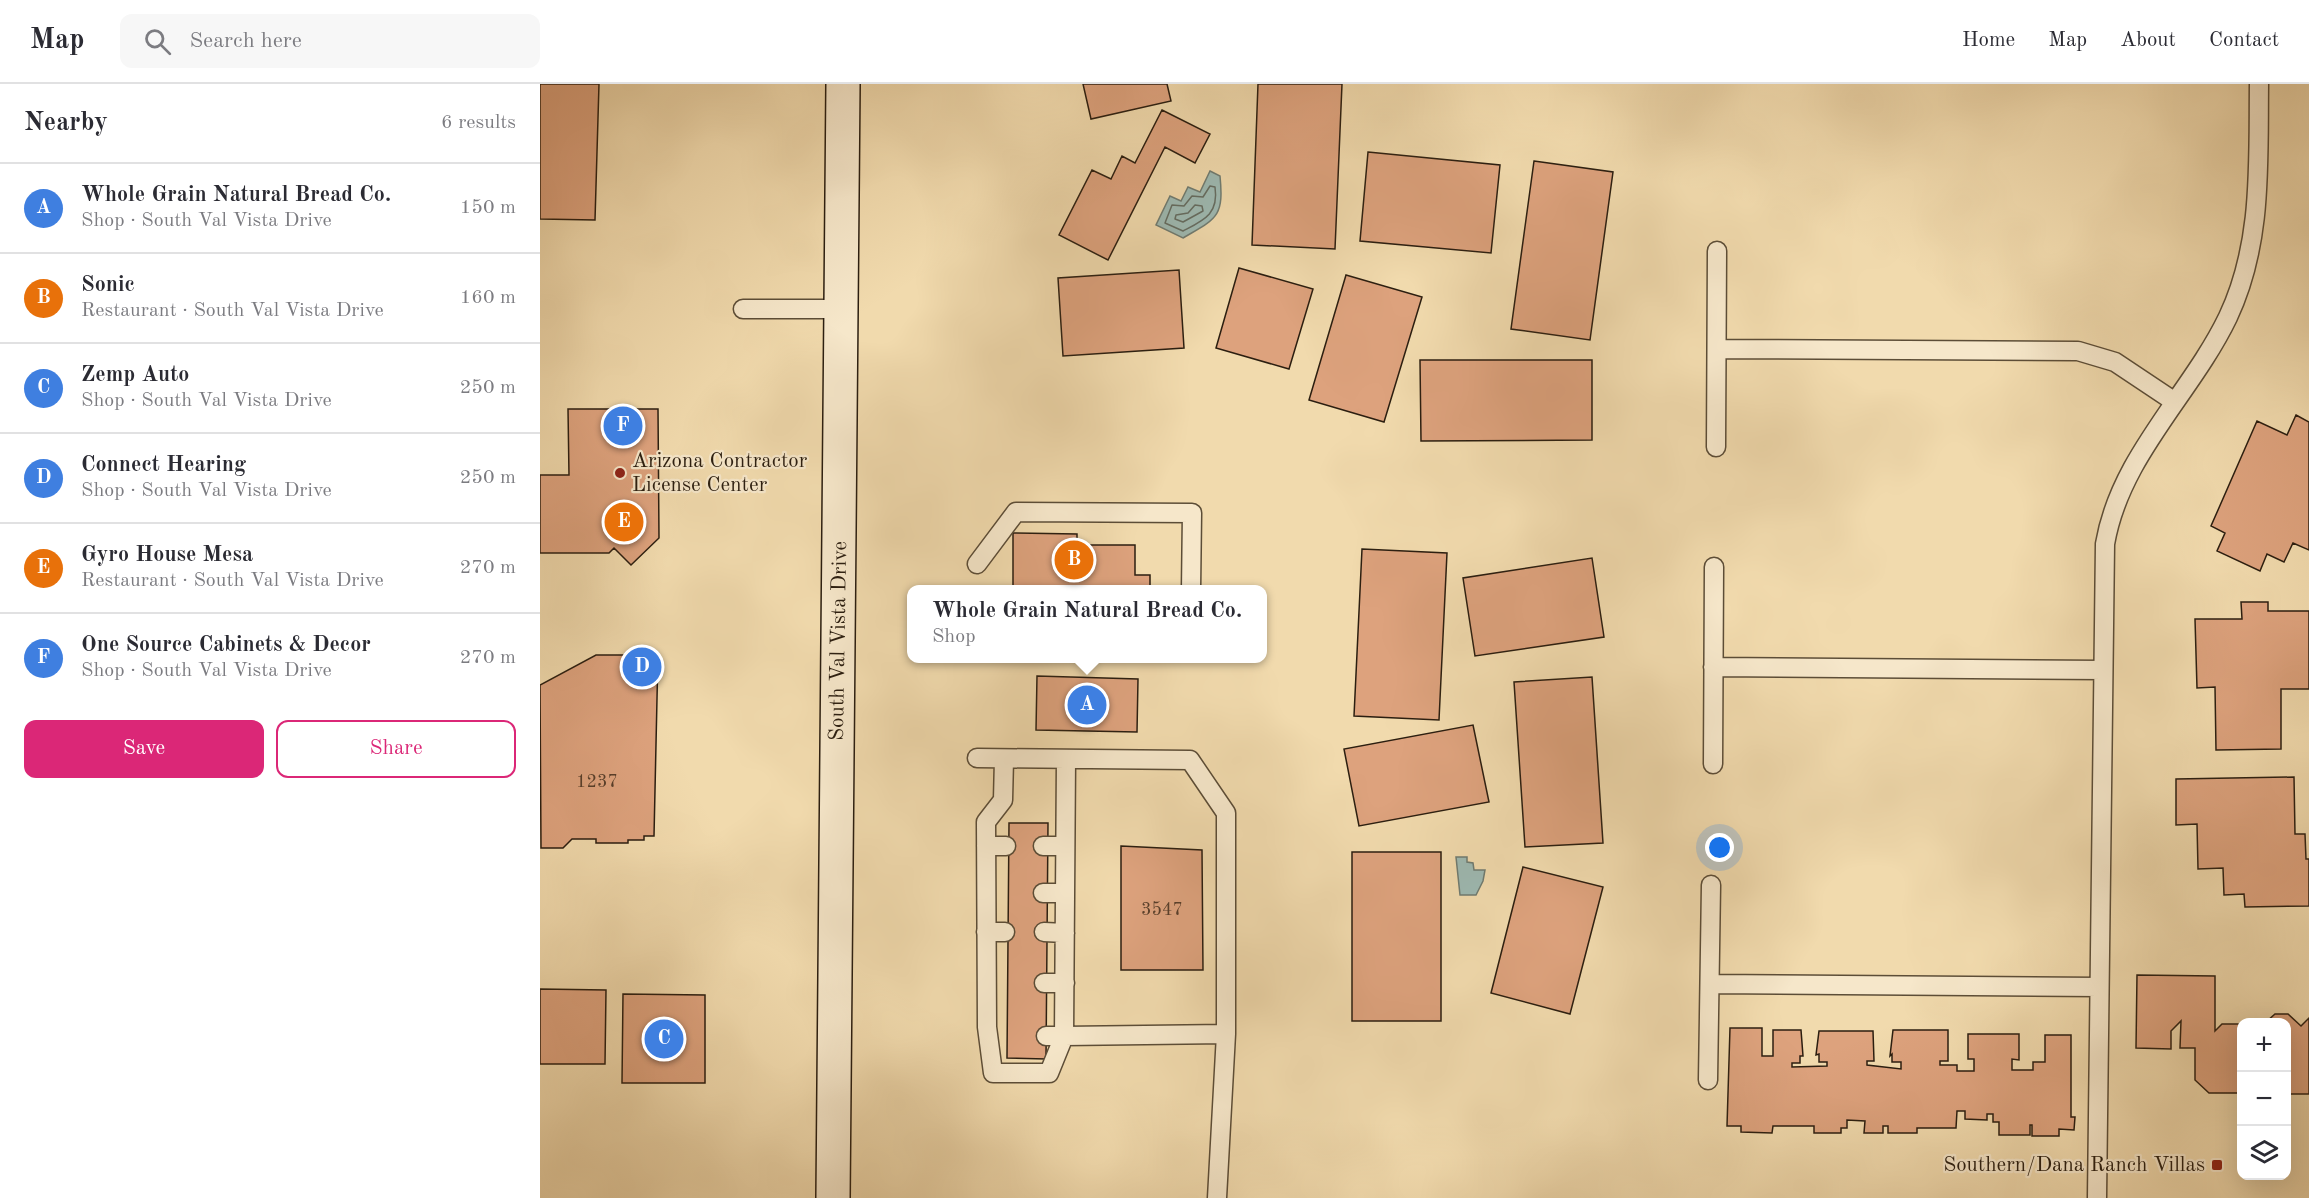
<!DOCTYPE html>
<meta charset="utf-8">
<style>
body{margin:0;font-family:"Old Standard TT",serif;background:#f7f7f7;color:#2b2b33}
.controls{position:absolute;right:18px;bottom:18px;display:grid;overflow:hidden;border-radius:12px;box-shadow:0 6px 24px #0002}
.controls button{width:54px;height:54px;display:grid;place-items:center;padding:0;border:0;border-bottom:2px solid #e1e1e2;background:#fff;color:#2b2b33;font:30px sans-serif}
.you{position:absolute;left:1180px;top:764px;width:21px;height:21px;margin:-15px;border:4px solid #fff;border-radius:50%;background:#1a73e8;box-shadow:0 0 0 9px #1a73e833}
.badge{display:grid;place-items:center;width:39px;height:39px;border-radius:50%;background:#db2777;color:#fff;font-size:20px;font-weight:700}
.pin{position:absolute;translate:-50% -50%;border:3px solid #fff;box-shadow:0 2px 6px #0006}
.popup{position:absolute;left:367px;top:501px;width:360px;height:78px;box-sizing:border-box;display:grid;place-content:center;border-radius:12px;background:#fff;filter:drop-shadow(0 2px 4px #0005);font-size:20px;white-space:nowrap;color:#7c7c81}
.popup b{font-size:22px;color:#2b2b33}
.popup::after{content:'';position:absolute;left:50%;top:100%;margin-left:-12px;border:12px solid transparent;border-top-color:#fff}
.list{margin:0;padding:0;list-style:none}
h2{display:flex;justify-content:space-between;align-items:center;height:78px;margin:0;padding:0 24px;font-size:26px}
h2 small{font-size:20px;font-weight:400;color:#7c7c81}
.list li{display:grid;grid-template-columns:39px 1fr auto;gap:18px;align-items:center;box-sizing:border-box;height:90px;padding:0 24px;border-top:2px solid #e1e1e2}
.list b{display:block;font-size:22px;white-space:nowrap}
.list p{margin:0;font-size:20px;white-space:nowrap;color:#7c7c81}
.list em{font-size:20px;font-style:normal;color:#7c7c81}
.actions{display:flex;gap:12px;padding:18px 24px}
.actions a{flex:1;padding:14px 0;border:2px solid #db2777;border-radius:12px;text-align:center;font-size:21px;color:#db2777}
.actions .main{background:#db2777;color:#fff}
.icon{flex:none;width:33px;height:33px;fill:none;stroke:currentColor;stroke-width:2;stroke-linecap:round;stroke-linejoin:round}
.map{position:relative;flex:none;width:1769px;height:1114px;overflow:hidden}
header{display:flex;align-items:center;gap:36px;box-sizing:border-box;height:84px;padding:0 30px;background:#fff;border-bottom:2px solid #e1e1e2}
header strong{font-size:28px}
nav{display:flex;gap:33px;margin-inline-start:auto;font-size:21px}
.search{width:420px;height:54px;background:#f7f7f7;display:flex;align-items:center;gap:15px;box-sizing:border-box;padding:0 21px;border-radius:12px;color:#7c7c81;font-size:22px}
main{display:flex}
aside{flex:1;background:#fff}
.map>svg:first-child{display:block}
.water{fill:#9db9b2;stroke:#6f7b71;stroke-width:1.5}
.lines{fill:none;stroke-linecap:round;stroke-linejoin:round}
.shore{stroke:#646c61;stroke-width:1.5}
.building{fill:#dda27d;stroke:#2b1e10;stroke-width:1.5}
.service-casing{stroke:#5c4d37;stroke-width:21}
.secondary-casing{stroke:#2b1e10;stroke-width:36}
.service{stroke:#f6e7ca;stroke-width:18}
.secondary{stroke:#f6e7ca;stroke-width:33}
.poi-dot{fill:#8f2418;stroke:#f6e7ca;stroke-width:2}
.labels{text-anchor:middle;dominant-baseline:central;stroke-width:4.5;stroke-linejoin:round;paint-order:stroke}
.number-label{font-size:18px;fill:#583f2b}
.poi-label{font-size:21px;fill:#2b1e10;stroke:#f6e7ca;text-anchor:start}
.street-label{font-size:21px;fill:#2b1e10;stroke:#f6e7ca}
</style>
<header>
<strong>Map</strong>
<div class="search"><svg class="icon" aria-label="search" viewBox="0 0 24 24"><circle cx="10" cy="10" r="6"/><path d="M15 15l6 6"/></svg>Search here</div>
<nav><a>Home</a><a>Map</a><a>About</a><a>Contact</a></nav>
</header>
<main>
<aside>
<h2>Nearby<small>6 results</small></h2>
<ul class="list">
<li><span class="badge" style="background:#3f7fe0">A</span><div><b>Whole Grain Natural Bread Co.</b><p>Shop · South Val Vista Drive</p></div><em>150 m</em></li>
<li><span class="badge" style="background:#e8710a">B</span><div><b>Sonic</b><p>Restaurant · South Val Vista Drive</p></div><em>160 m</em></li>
<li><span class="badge" style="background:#3f7fe0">C</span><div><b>Zemp Auto</b><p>Shop · South Val Vista Drive</p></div><em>250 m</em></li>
<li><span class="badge" style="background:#3f7fe0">D</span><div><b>Connect Hearing</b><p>Shop · South Val Vista Drive</p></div><em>250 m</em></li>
<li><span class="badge" style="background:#e8710a">E</span><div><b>Gyro House Mesa</b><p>Restaurant · South Val Vista Drive</p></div><em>270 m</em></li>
<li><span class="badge" style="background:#3f7fe0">F</span><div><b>One Source Cabinets &amp; Decor</b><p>Shop · South Val Vista Drive</p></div><em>270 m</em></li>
</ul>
<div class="actions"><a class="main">Save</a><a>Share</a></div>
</aside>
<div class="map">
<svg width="1769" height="1114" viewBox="0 0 1769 1114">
<rect width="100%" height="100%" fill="#f1daad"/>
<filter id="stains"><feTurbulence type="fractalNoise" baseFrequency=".00333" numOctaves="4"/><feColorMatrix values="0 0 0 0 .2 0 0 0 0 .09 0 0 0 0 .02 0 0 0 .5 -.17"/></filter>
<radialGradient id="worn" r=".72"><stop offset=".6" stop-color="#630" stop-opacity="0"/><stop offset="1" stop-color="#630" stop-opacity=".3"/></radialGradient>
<path class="water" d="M670,87l10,5c4,41 -3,42 -37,62l-27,-13 14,-29 11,5 7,-14 12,5z
M916,773h11v5l6,1 1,7h11l-2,11 -7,14h-16z"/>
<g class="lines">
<path class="shore" d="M670,102l5,1c4,27 -11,33 -32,44l-18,-8 7,-18 12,1 8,-10 11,1z
M655,121l7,1 1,5 -20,11 -8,-3 1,-4 12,-2z"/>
</g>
<path class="building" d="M0,0h59l-4,136 -55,-1z
M543,0h84l4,17 -80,18z
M718,0h84l-7,165 -83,-4z
M622,26l48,24 -15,29 -30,-16 -57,113 -49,-25 33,-65 19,9 11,-23 13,7z
M828,68l132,13 -9,88 -131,-12z
M994,77l79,11 -23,168 -79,-11z
M699,184l74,21 -24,80 -73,-21z
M639,186l5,78 -121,8 -5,-78z
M806,191l76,22 -38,125 -75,-22z
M880,276h172v80l-171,1z
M28,325h90l1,129 -28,27 -17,-17 -5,5h-69v-78h29z
M1756,331l13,7v128l-16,-7 -9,19 -17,-8 -7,17 -43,-20 8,-18 -14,-7 46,-105 30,14z
M473,449l64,1v11h58v30h15v15h-137z
M822,465l85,4 -8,167 -85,-4z
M1052,474l12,79 -129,19 -12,-78z
M1701,518h27v9h41v78h-28v60l-65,1 -1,-63 -18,1 -2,-69h47z
M97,569h21l-4,183h-10v4h-16v3h-32v-4h-24l-9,9h-22l-1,-163 56,-30h41z
M497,592l101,3 -1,53 -101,-2z
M1052,593l11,166 -78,4 -11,-165z
M933,641l16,77 -130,24 -15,-77z
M1754,693l1,57h10l1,25h3v47l-64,1 -1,-13 -20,1 -1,-27 -25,1 -1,-45 -21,1v-46z
M469,739h39l-2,236 -39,-1z
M581,762l81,4 1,120h-82z
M812,768h89v169h-89z
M983,783l80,20 -33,127 -79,-21z
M1597,891l78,1v55l7,-7h20v69h-33l-14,-13v-32h-15l1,-27 -10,10v18l-35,-1z
M0,905l66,1 -1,74h-65z
M83,910l82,1v88h-83z
M1735,930h13l13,12 8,-8v76h-23v-72h-20z
M1190,944h32v28h11v-26h28l2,26h-3v7h-8v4l35,-1v-4h-8v-8l-3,1 3,-24h54l1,30h-7v4l34,4v-7h-9v-8l-2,2 3,-26h55v31h-8v4h17v6h17v-12h-6v-25h51v26l-7,-1v11h21v-8h12v-27h26v82h4l-1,13 -15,-1v7h-27v-11h-2v10h-31v-13h-6v-8h-6v6l-22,-1v-8h-8l-1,17h-39v5h-29v-7h-5v7h-19l1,-12 -18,-1v8h-6v5h-27v-7h-41l-1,7 -31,-1v-6h-14z"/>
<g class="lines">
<g class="service-casing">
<path id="service" d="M203,225h99
M1178,265l360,2 37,11 60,40
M1176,363l1,-196
M437,480l39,-52 176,1 -1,77
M1173,583l390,3
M437,674l213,2 36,53v221l-9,164
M464,675l-1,41 -17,22 1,205 6,46h56l15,-37 162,-2
M1173,680l1,-197
M446,762h20
M503,762h22
M503,809h22
M446,848h19
M504,848l21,1
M504,899h21
M1170,900l389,3
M506,952h18l2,-277
M1168,996l3,-195
M1557,1114l8,-654c15,-88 86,-150 123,-227 35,-74 30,-154 31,-233"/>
</g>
<g class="secondary-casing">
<path id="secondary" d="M293,1114l10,-1114"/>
</g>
<use href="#service" class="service"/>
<use href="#secondary" class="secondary"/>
</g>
<g class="poi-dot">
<circle cx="80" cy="389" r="6"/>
<rect x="1671" y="1075" width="12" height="12" rx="3"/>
</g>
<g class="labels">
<g class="number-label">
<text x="57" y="698">1237</text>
<text x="622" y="826">3547</text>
</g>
<g class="poi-label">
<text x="92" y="377">Arizona Contractor<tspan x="92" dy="24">License Center</tspan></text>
<text x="1665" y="1081" text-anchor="end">Southern/Dana Ranch Villas</text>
</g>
<g class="street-label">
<text transform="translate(299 557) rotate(-89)">South Val Vista Drive</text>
</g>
</g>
<rect width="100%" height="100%" filter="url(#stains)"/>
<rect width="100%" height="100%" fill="url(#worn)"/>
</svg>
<div class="controls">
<button>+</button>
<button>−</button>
<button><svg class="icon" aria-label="layers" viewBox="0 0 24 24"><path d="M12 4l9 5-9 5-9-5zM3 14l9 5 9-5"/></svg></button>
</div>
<div class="you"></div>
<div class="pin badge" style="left:547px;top:621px;background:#3f7fe0">A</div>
<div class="popup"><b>Whole Grain Natural Bread Co.</b>Shop</div>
<div class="pin badge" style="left:534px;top:476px;background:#e8710a">B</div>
<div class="pin badge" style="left:124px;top:955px;background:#3f7fe0">C</div>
<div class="pin badge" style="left:102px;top:583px;background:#3f7fe0">D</div>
<div class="pin badge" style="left:84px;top:438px;background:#e8710a">E</div>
<div class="pin badge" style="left:83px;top:342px;background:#3f7fe0">F</div>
</div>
</main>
